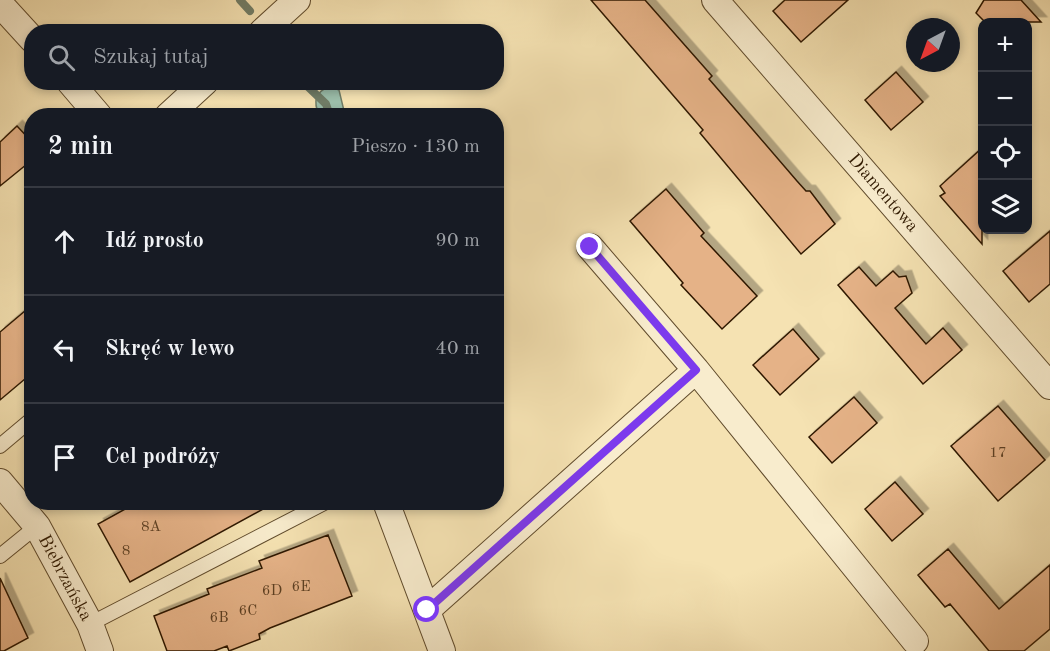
<!DOCTYPE html>
<html lang="pl">
<meta charset="utf-8">
<style>
body{margin:0;font-family:"Old Standard TT",serif;background:#242831;color:#f1f3f6}
.controls{position:absolute;right:18px;top:18px;display:grid;overflow:hidden;border-radius:12px;box-shadow:0 3px 9px #0003}
.controls button{width:54px;height:54px;display:grid;place-items:center;padding:0;border:0;border-bottom:2px solid #363941;background:#171b24;color:#f1f3f6;font:30px sans-serif}
.compass{position:absolute;left:906px;top:18px;width:54px;height:54px;border-radius:50%;background:#171b24;box-shadow:0 3px 9px #0003;rotate:221deg}
.stop{position:absolute;width:18px;height:18px;margin:-14px;border:4px solid #7c3aed;border-radius:50%;background:#fff}
.stop.end{background:#7c3aed;border-color:#fff;box-shadow:0 2px 6px #0008}
.list{margin:0;padding:0;list-style:none}
h2{display:flex;justify-content:space-between;align-items:center;height:78px;margin:0;padding:0 24px;font-size:26px}
h2 small{font-size:20px;font-weight:400;color:#9ea1a6}
.list li{display:grid;grid-template-columns:39px 1fr auto;gap:18px;align-items:center;box-sizing:border-box;height:108px;padding:0 24px;border-top:2px solid #363941}
.list b{display:block;font-size:22px;white-space:nowrap}
.list em{font-size:20px;font-style:normal;color:#9ea1a6}
.icon{flex:none;width:33px;height:33px;fill:none;stroke:currentColor;stroke-width:2;stroke-linecap:round;stroke-linejoin:round}
.map{position:relative;flex:none;width:1050px;height:651px;overflow:hidden}
.search{position:absolute;background:#171b24;box-shadow:0 3px 9px #0003;left:24px;top:24px;width:480px;height:66px;display:flex;align-items:center;gap:15px;box-sizing:border-box;padding:0 21px;border-radius:24px;color:#9ea1a6;font-size:22px}
.panel{position:absolute;background:#171b24;box-shadow:0 3px 9px #0003;left:24px;top:108px;width:480px;height:402px;border-radius:24px}
.map>svg:first-child{display:block}
.water{fill:#9cbeaa;stroke:#707c66;stroke-width:1.5}
.lines{fill:none;stroke-linecap:round;stroke-linejoin:round}
.stream{stroke:#707c66;stroke-width:8}
.building{fill:#e5b287;stroke:#2f1900;stroke-width:1.5;filter:url(#shadow)}
.lane-casing{stroke:#604b2c;stroke-width:16}
.street-casing{stroke:#604b2c;stroke-width:28}
.lane{stroke:#f8eccd;stroke-width:14}
.street{stroke:#f8eccd;stroke-width:26}
.route{stroke:#7c3aed;stroke-width:8}
.labels{text-anchor:middle;dominant-baseline:central;stroke-width:4.5;stroke-linejoin:round;paint-order:stroke}
.number-label{font-size:15px;fill:#5c3f22}
.street-label{font-size:18px;fill:#2f1900;stroke:#f8eccd}
</style>
<div class="map">
<svg width="1050" height="651" viewBox="0 0 1050 651">
<defs>
<filter id="shadow"><feDropShadow dx="5.5" dy="-5.5" stdDeviation="0" flood-color="#0004"/></filter>
</defs>
<rect width="100%" height="100%" fill="#f5e2b2"/>
<filter id="stains"><feTurbulence type="fractalNoise" baseFrequency=".00333" numOctaves="4"/><feColorMatrix values="0 0 0 0 .2 0 0 0 0 .09 0 0 0 0 .02 0 0 0 .5 -.17"/></filter>
<radialGradient id="worn" r=".72"><stop offset=".6" stop-color="#630" stop-opacity="0"/><stop offset="1" stop-color="#630" stop-opacity=".3"/></radialGradient>
<path class="water" d="M329,86l10,4 6,25h-26c-6,-14 -4,-22 10,-29z"/>
<g class="lines">
<path class="stream" d="M240,0l10,11
M303,82l23,22 4,12"/>
</g>
<path class="building" d="M591,0h54l67,76 -3,3 45,52 43,50 9,10h4l25,33 -34,30 -101,-121 3,-3z
M785,0h63l-47,42 -28,-31z
M984,0h37l20,22h-56l-9,-9z
M896,72l27,30 -32,28 -26,-30z
M17,126l15,16v18l-32,26v-44z
M982,148v96l-42,-48 5,-3 -5,-7z
M666,189l38,44 -3,3 56,60 -35,33 -41,-44 2,-2 -53,-62z
M1050,231v53l-21,18 -26,-31z
M859,267l17,19 17,-15 6,6 7,-1 6,17 -17,15 31,36 17,-16 19,22 -39,34 -85,-99z
M32,305v68l-32,27v-68z
M793,329l26,30 -39,36 -27,-30z
M854,397l23,26 -45,40 -23,-26z
M998,406l47,54 -47,41 -47,-55z
M895,482l28,32 -31,27 -27,-32z
M138,502h138l-146,80 -32,-58z
M328,535l24,61 -82,32 -11,6 1,5 -31,12 -2,-5 -13,5h-47l-13,-35 55,-22 -2,-5 55,-21 -3,-7z
M948,549l51,60 51,-44v64l-26,22h-35l-39,-47 -5,3 -27,-32z
M0,578l28,60 -24,13h-4z"/>
<g class="lines">
<g class="lane-casing">
<path id="lane" d="M0,446l32,-27
M0,556l37,-30
M90,624l236,-122"/>
</g>
<g class="street-casing">
<path id="street" d="M715,0l335,386
M0,4l32,35
M262,32l35,-32
M70,82l29,34
M168,116l37,-34
M590,247l106,123 219,271
M0,482l37,44 53,98 10,27
M386,502l56,149
M427,610l269,-240"/>
</g>
<use href="#lane" class="lane"/>
<use href="#street" class="street"/>
</g>
<g class="lines">
<path class="route" d="M427,610l269,-240 -106,-123"/>
</g>
<g class="labels">
<g class="number-label">
<text x="998" y="453">17</text>
<text x="151" y="527">8A</text>
<text x="126" y="551">8</text>
<text x="301" y="587">6E</text>
<text x="272" y="591">6D</text>
<text x="248" y="611">6C</text>
<text x="219" y="618">6B</text>
</g>
<g class="street-label">
<text transform="translate(883 193) rotate(49)">Diamentowa</text>
<text transform="translate(65 578) rotate(62)">Biebrzańska</text>
</g>
</g>
<rect width="100%" height="100%" filter="url(#stains)"/>
<rect width="100%" height="100%" fill="url(#worn)"/>
</svg>
<div class="controls">
<button>+</button>
<button>−</button>
<button><svg class="icon" aria-label="locate" viewBox="0 0 24 24"><circle cx="12" cy="12" r="6"/><path d="M12 2v4M12 18v4M2 12h4M18 12h4"/></svg></button>
<button><svg class="icon" aria-label="layers" viewBox="0 0 24 24"><path d="M12 4l9 5-9 5-9-5zM3 14l9 5 9-5"/></svg></button>
</div>
<svg class="compass" viewBox="-18 -18 36 36"><path d="M0-13l5 13h-10z" fill="#e53935"/><path d="M0 13l5-13h-10z" fill="#9ea1a6"/></svg>
<div class="stop" style="left:427px;top:610px"></div>
<div class="stop end" style="left:590px;top:247px"></div>
<div class="search"><svg class="icon" aria-label="search" viewBox="0 0 24 24"><circle cx="10" cy="10" r="6"/><path d="M15 15l6 6"/></svg>Szukaj tutaj</div>
<section class="panel">
<h2>2 min<small>Pieszo · 130 m</small></h2>
<ul class="list">
<li><svg class="icon" aria-label="ahead" viewBox="0 0 24 24"><path d="M12 20V5M6 11l6-6 6 6"/></svg><div><b>Idź prosto</b></div><em>90 m</em></li>
<li><svg class="icon" aria-label="left" viewBox="0 0 24 24"><path d="M17 20v-9H6M10 6l-5 5 5 5"/></svg><div><b>Skręć w lewo</b></div><em>40 m</em></li>
<li><svg class="icon" aria-label="arrive" viewBox="0 0 24 24"><path d="M6 21V4h12l-3 4 3 4H6"/></svg><div><b>Cel podróży</b></div></li>
</ul>
</section>
</div>
